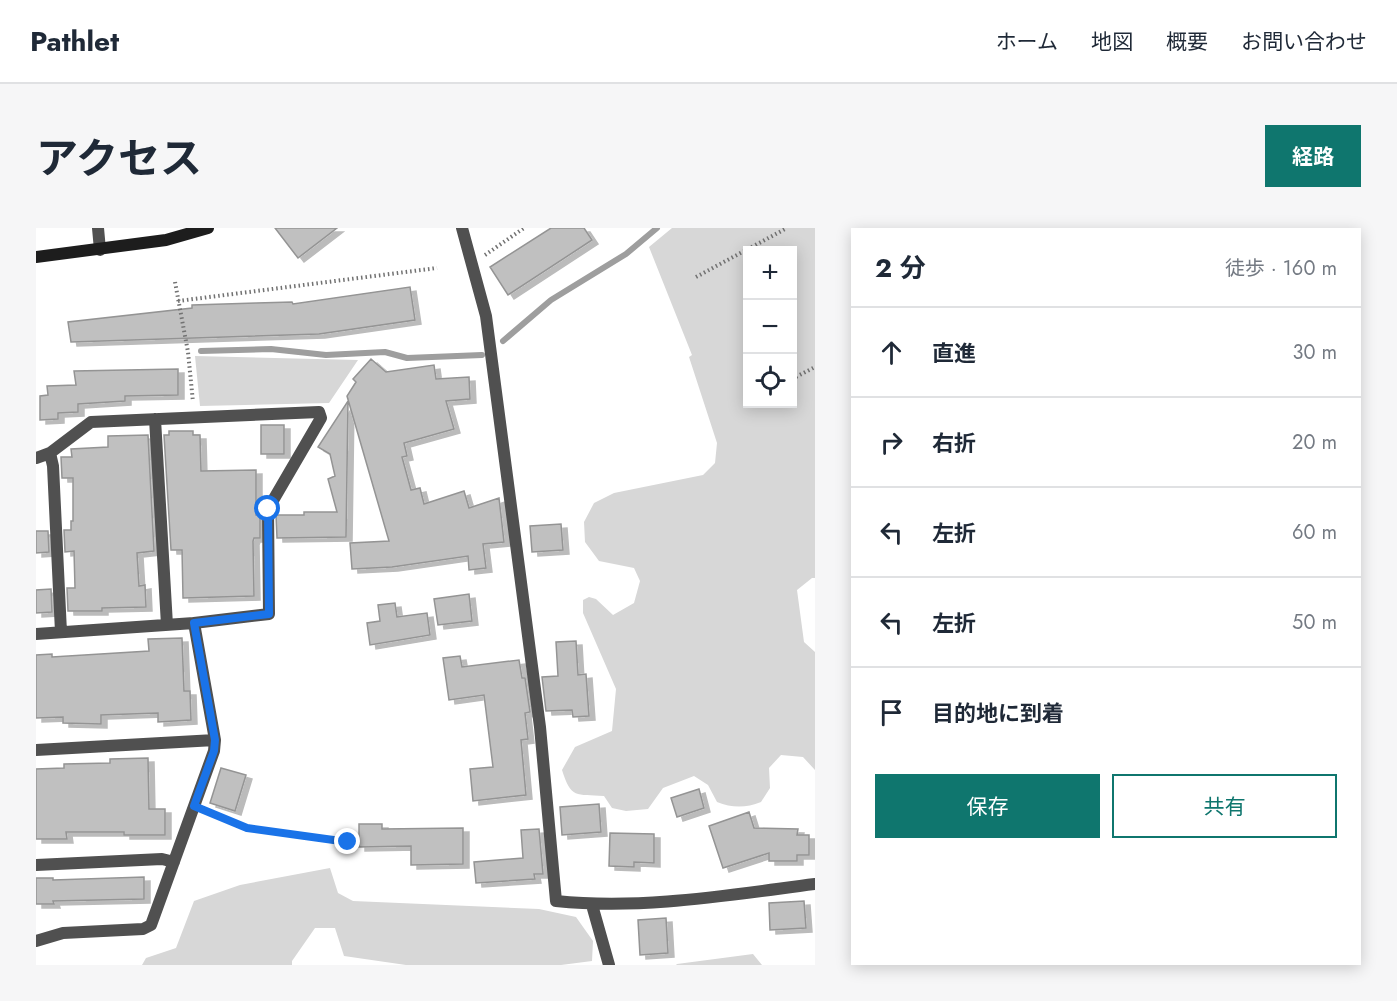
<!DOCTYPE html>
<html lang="ja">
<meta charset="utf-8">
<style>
body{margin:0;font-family:Jost,"Noto Sans JP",sans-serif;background:#f6f6f7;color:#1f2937}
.controls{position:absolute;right:18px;top:18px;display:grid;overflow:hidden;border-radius:0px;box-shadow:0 3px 15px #0003}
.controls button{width:54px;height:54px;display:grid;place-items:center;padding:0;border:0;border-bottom:2px solid #e0e1e3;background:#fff;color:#1f2937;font:30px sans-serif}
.stop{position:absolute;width:18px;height:18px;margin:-14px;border:4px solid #1a73e8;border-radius:50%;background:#fff}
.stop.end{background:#1a73e8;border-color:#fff;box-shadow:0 2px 6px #0008}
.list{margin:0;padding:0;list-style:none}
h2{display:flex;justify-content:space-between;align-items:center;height:78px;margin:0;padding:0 24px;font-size:26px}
h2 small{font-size:20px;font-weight:400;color:#747a83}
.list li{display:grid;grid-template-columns:39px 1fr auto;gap:18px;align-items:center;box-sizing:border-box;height:90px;padding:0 24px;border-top:2px solid #e0e1e3}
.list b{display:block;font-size:22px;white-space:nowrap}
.list em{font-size:20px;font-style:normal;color:#747a83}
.actions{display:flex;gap:12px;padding:18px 24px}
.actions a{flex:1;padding:14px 0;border:2px solid #0f766e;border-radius:0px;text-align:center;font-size:21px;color:#0f766e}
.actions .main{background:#0f766e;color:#fff}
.icon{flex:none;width:33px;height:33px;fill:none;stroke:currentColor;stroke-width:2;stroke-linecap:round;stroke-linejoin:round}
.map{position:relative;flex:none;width:779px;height:737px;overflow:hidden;border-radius:0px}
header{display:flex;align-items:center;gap:36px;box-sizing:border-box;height:84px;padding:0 30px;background:#fff;border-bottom:2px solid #e0e1e3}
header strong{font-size:28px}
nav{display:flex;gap:33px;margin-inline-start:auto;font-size:21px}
.intro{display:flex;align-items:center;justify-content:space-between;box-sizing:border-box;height:144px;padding:0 36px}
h1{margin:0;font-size:42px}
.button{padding:15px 27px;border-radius:0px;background:#0f766e;color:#fff;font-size:21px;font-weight:700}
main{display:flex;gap:36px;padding:0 36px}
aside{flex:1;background:#fff;border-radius:0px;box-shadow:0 3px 15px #0003}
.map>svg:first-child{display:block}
.green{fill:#d7d7d7;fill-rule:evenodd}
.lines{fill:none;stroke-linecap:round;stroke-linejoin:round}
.stream{stroke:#9e9e9e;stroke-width:6}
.building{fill:#c0c0c0;stroke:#949494;stroke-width:1.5;filter:url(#shadow)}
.path{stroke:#727272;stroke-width:4;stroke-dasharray:1.5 3;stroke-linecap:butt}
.street{stroke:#505050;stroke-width:12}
.secondary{stroke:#1d1d1d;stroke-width:12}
.route{stroke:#1a73e8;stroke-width:8}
</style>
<header>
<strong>Pathlet</strong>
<nav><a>ホーム</a><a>地図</a><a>概要</a><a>お問い合わせ</a></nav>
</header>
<div class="intro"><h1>アクセス</h1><a class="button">経路</a></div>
<main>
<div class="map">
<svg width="779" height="737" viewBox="0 0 779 737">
<defs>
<filter id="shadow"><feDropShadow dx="6" dy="4" stdDeviation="0" flood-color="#0004"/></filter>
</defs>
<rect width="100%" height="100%" fill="#fff"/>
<path class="green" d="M636,0h143v350h-3l-15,12 7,52 11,10v118l-12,-13 -22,-2 -12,13 1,20 -9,14c-15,6 -29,6 -44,0l-9,-17 -14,-9 -31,12 -15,21 -22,2 -14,-3 -8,-12c-28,-2 -33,3 -42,-26l13,-23 37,-16 4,-42 -33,-76v-13l6,-3 7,2 17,16 21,-12 6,-22 -6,-13 -35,-7 -14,-19 -1,-20 10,-19 20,-10 89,-18 12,-12 2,-20 -28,-86 3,-2 -43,-108zM712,22h44v154h-44z
M159,128l163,4 -29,43 -129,3z
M294,640l8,25 15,8 186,8 37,8 17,24 -1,20 -31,4h-155l-62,-9 -9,-28h-20l-23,33v4h-150l4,-7 30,-10 18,-47 46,-16z
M717,726l9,11h-86l1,-1z"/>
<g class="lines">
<path class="stream" d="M467,113l48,-41 75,-46 31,-26
M165,123l70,-2 55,6 59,-3 22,6 75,-3"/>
</g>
<path class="building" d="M239,0h62l-39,30z
M515,0h33l8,12 -84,55 -18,-28z
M374,59l5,33 -96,14 -248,8 -3,-20 124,-14v-3l100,-3 1,2z
M335,131l15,13 48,-7 2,14 33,-2 1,22 -24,2 8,28 -50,14 3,13 -5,1 9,33 9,-2 4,16 40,-13 5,17 30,-10 5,44 -21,2 3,24 -17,2 -1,-14 -76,11 -40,2 -2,-26 39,-2 -42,-145 9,-14 -3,-3z
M142,141v26l-53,1v5l-47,3v8l-20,1v6l-18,1v-24l8,-1 -1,-9 29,-1 -2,-14z
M312,173l-2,136 -69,1 -1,-23h28v-3h33l-9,-33 7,-3 -5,-22 -12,-7z
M225,197h23v29h-23z
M133,203h24v4h7l1,36 55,-1v45h4v23h-6l-1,3 1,55 -71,2 -1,-48h-11l-7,-115h5z
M112,207l6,116 -17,2 2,33 6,-1 1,22 -44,1v3h-34l-1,-23h8l-1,-37 -9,1 -1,-22h7v-9h2v-43h-11l-1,-21h11l-1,-8 37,-2v-11z
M525,296l2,26 -31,2 -2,-26z
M0,303h12l1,21 -13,1z
M15,361l1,23 -16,1v-23z
M433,366l3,27 -34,4 -4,-26z
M359,375l2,14 30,-4 3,22 -60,10 -3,-22 13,-2 -2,-16z
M146,410l2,53h6l1,29 -33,2v-9l-57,2v9l-38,-1v-6l-27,1v-63l16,-1v3l97,-6 -1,-12z
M540,413l2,34 8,-1 3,42 -16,1 -1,-7 -26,1 -4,-34 16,-1 -2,-34z
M424,428l2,11 57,-7 3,18h3l5,34 -5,1 3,26 -7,1 5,55 -53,6 -3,-32 23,-2 -9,-72 -35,5 -6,-42z
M112,530l1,51h16v26h-41v-3h-58l1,7h-31v-70l28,-1v-4l46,-1v-4z
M185,540l25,7 -11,36 -25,-8z
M663,561l5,19 -27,9 -6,-19z
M563,576l2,28 -39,3 -2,-28z
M713,584l5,16 44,1 -1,6h12v20h-12v6h-28v-8l-46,15 -14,-42z
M323,596h23v5l81,-1v36l-52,1v-19l-52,1z
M503,601l4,45h-9l1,5 -59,4 -2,-21 49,-4 -2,-28z
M574,605l44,1v29l-20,-1v5l-25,-1z
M108,649v22l-91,2 1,3h-18v-26h17v2z
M768,673l2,27 -36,2 -1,-27z
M630,690l2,35 -28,2 -2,-35z"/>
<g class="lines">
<path class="path" d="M449,27l39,-27
M660,49l91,-49
M139,54l13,70 5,50
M142,73l259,-33
M756,151l23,-12
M708,176l4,-2
M173,584l38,16 101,14"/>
<path class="street" d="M62,0l2,22
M426,0l24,88 54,411 16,174c86,9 173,-6 259,-17
M119,191l12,206
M14,225l3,13 8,166
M0,230l14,-5 41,-31 228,-10 2,6 -53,91 1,105 -75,9 -158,11
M0,522l179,-10
M0,637l126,-6 12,3
M556,677l17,60
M0,713l27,-8 80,-4 8,-4 63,-174 1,-11 -21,-117"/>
<path class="secondary" d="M0,29l130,-17 42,-12"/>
</g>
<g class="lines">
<path class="route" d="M232,281l1,105 -75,9 21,117 -1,11 -20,55 53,22 101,14"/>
</g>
</svg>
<div class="controls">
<button>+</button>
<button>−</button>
<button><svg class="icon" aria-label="locate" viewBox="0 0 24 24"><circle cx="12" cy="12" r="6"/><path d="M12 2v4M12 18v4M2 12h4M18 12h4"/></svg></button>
</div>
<div class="stop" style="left:232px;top:281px"></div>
<div class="stop end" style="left:312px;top:614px"></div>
</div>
<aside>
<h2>2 分<small>徒歩 · 160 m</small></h2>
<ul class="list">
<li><svg class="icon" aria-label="ahead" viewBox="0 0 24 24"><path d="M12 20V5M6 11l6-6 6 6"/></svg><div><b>直進</b></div><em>30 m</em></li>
<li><svg class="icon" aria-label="right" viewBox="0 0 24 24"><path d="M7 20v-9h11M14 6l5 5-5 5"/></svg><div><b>右折</b></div><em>20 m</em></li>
<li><svg class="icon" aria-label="left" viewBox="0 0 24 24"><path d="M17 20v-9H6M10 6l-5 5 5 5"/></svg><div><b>左折</b></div><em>60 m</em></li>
<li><svg class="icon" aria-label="left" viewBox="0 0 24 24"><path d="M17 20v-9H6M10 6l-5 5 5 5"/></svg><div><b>左折</b></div><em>50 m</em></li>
<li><svg class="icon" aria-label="arrive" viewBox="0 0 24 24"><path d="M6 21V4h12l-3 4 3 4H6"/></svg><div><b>目的地に到着</b></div></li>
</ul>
<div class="actions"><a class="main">保存</a><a>共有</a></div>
</aside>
</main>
